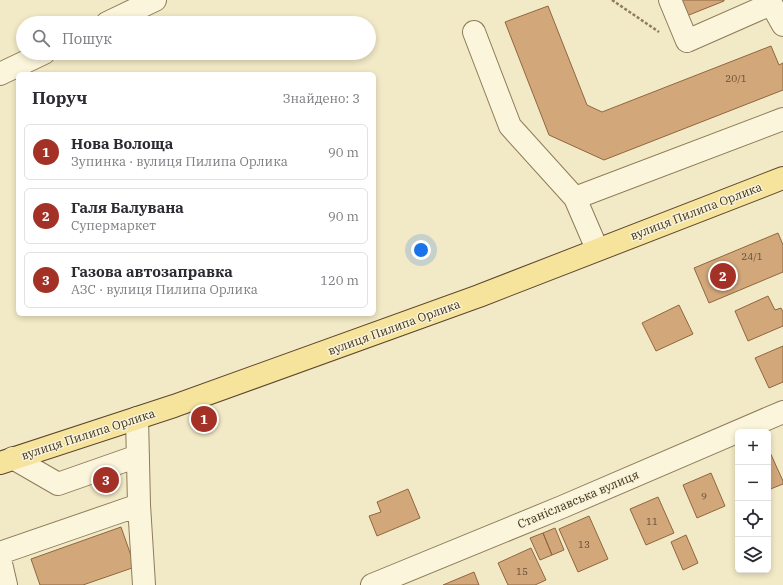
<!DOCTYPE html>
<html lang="uk">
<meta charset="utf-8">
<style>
body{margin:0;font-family:"IBM Plex Serif",serif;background:#f7f7f7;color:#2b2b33}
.controls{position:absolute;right:12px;bottom:12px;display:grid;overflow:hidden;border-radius:6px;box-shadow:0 2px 6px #0003}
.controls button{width:36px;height:36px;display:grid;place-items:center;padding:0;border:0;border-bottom:1px solid #e1e1e2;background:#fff;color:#2b2b33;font:20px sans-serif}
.you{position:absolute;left:421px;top:250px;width:14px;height:14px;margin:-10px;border:3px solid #fff;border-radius:50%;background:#1a73e8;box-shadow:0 0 0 6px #1a73e833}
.badge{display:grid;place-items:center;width:26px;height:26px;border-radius:50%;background:#a33125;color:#fff;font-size:13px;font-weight:700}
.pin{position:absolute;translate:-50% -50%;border:2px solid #fff;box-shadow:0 1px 4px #0006}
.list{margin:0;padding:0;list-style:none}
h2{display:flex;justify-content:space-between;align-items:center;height:52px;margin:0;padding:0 16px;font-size:17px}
h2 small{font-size:13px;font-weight:400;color:#7c7c81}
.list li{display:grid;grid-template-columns:26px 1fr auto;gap:12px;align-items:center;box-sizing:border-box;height:56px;margin:0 8px 8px;padding:0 8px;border:1px solid #e1e1e2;border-radius:6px}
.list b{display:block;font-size:15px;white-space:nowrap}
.list p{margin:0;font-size:13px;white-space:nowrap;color:#7c7c81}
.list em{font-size:13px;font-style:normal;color:#7c7c81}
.icon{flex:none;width:22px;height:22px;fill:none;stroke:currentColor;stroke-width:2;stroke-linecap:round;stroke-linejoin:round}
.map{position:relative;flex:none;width:783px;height:585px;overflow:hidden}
.search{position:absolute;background:#fff;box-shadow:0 2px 6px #0003;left:16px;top:16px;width:360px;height:44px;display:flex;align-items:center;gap:10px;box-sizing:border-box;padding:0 14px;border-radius:22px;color:#7c7c81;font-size:15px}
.panel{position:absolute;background:#fff;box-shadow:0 2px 6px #0003;left:16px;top:72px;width:360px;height:244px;border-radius:6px}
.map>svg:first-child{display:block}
.building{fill:#d2a77a;stroke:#90673e}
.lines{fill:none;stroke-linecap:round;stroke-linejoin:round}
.minor-casing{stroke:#8f7b5a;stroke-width:24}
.major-casing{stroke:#5d482e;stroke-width:24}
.path{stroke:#8f7b5a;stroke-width:2.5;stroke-dasharray:3 2;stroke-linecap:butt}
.minor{stroke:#fbf5db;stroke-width:22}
.major{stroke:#f6e39c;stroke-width:22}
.labels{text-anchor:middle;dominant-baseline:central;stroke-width:3;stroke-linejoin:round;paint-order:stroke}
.number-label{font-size:10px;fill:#634e36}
.street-label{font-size:12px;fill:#3e311f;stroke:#f8f2d7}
</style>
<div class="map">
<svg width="783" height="585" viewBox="0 0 783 585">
<rect width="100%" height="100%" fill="#f2e9c6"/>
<path class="building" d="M677,0h47v1l-40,16z
M548,6l39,99 15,7 169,-66 8,19 4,-2v27l-179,70 -55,-25 -44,-113z
M778,233l5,12v27l-74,31 -15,-35z
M768,296l7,14 6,-2 2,4v14l-35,15 -13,-30z
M679,305l14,29 -37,17 -14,-28z
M783,346v36l-14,6 -14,-30z
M768,448l15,33v3l-15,6z
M711,473l14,33 -28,12 -14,-33z
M408,489l12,29 -43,18 -8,-20 12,-4 -4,-10z
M658,497l16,36 -28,12 -16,-36z
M589,516l19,43 -30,13 -19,-43z
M121,527l14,40 -52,18h-43l-9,-26z
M555,528l9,22 -12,5 -9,-22z
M543,533l9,22 -12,5 -10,-22z
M686,535l12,28 -15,7 -12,-28z
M531,548l15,32 -11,5h-27l-10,-22z
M474,572l5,13h-36z"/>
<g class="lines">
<g class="minor-casing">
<path id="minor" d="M670,0l17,41 84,-37
M769,0l14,25
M107,23l48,-23
M474,32l36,94 65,72 22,51
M0,74l44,-21
M575,198l208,-79
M137,418l2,87 5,80
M13,458l45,26 80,-28
M0,553l139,-48
M0,559l6,26
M372,585l190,-78 221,-95"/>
</g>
<g class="major-casing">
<path id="major" d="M0,463l174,-57 305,-110 304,-118"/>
</g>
<path class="path" d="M612,0l47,32"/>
<use href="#minor" class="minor"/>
<use href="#major" class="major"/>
</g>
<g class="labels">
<g class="number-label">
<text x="736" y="78">20/1</text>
<text x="752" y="256">24/1</text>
<text x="704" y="496">9</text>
<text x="652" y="521">11</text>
<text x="584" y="544">13</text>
<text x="522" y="571">15</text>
</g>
<g class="street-label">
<text transform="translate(696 211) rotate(-21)">вулиця Пилипа Орлика</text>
<text transform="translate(394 327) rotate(-20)">вулиця Пилипа Орлика</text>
<text transform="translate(88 434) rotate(-18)">вулиця Пилипа Орлика</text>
<text transform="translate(578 499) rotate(-23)">Станіславська вулиця</text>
</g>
</g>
</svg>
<div class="controls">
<button>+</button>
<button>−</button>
<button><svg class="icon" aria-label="locate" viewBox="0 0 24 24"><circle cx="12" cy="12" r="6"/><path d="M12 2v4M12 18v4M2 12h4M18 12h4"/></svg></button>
<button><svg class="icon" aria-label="layers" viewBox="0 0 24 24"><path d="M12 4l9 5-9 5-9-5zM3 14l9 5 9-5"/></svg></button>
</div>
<div class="you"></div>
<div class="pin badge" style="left:204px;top:419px">1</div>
<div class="pin badge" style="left:723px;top:276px">2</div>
<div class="pin badge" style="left:106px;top:480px">3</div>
<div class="search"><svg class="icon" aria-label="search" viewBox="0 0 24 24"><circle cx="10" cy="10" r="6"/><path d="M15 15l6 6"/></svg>Пошук</div>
<section class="panel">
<h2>Поруч<small>Знайдено: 3</small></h2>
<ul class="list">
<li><span class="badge">1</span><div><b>Нова Волоща</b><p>Зупинка · вулиця Пилипа Орлика</p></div><em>90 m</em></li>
<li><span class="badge">2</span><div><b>Галя Балувана</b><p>Супермаркет</p></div><em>90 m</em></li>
<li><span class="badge">3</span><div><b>Газова автозаправка</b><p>АЗС · вулиця Пилипа Орлика</p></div><em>120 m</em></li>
</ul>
</section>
</div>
